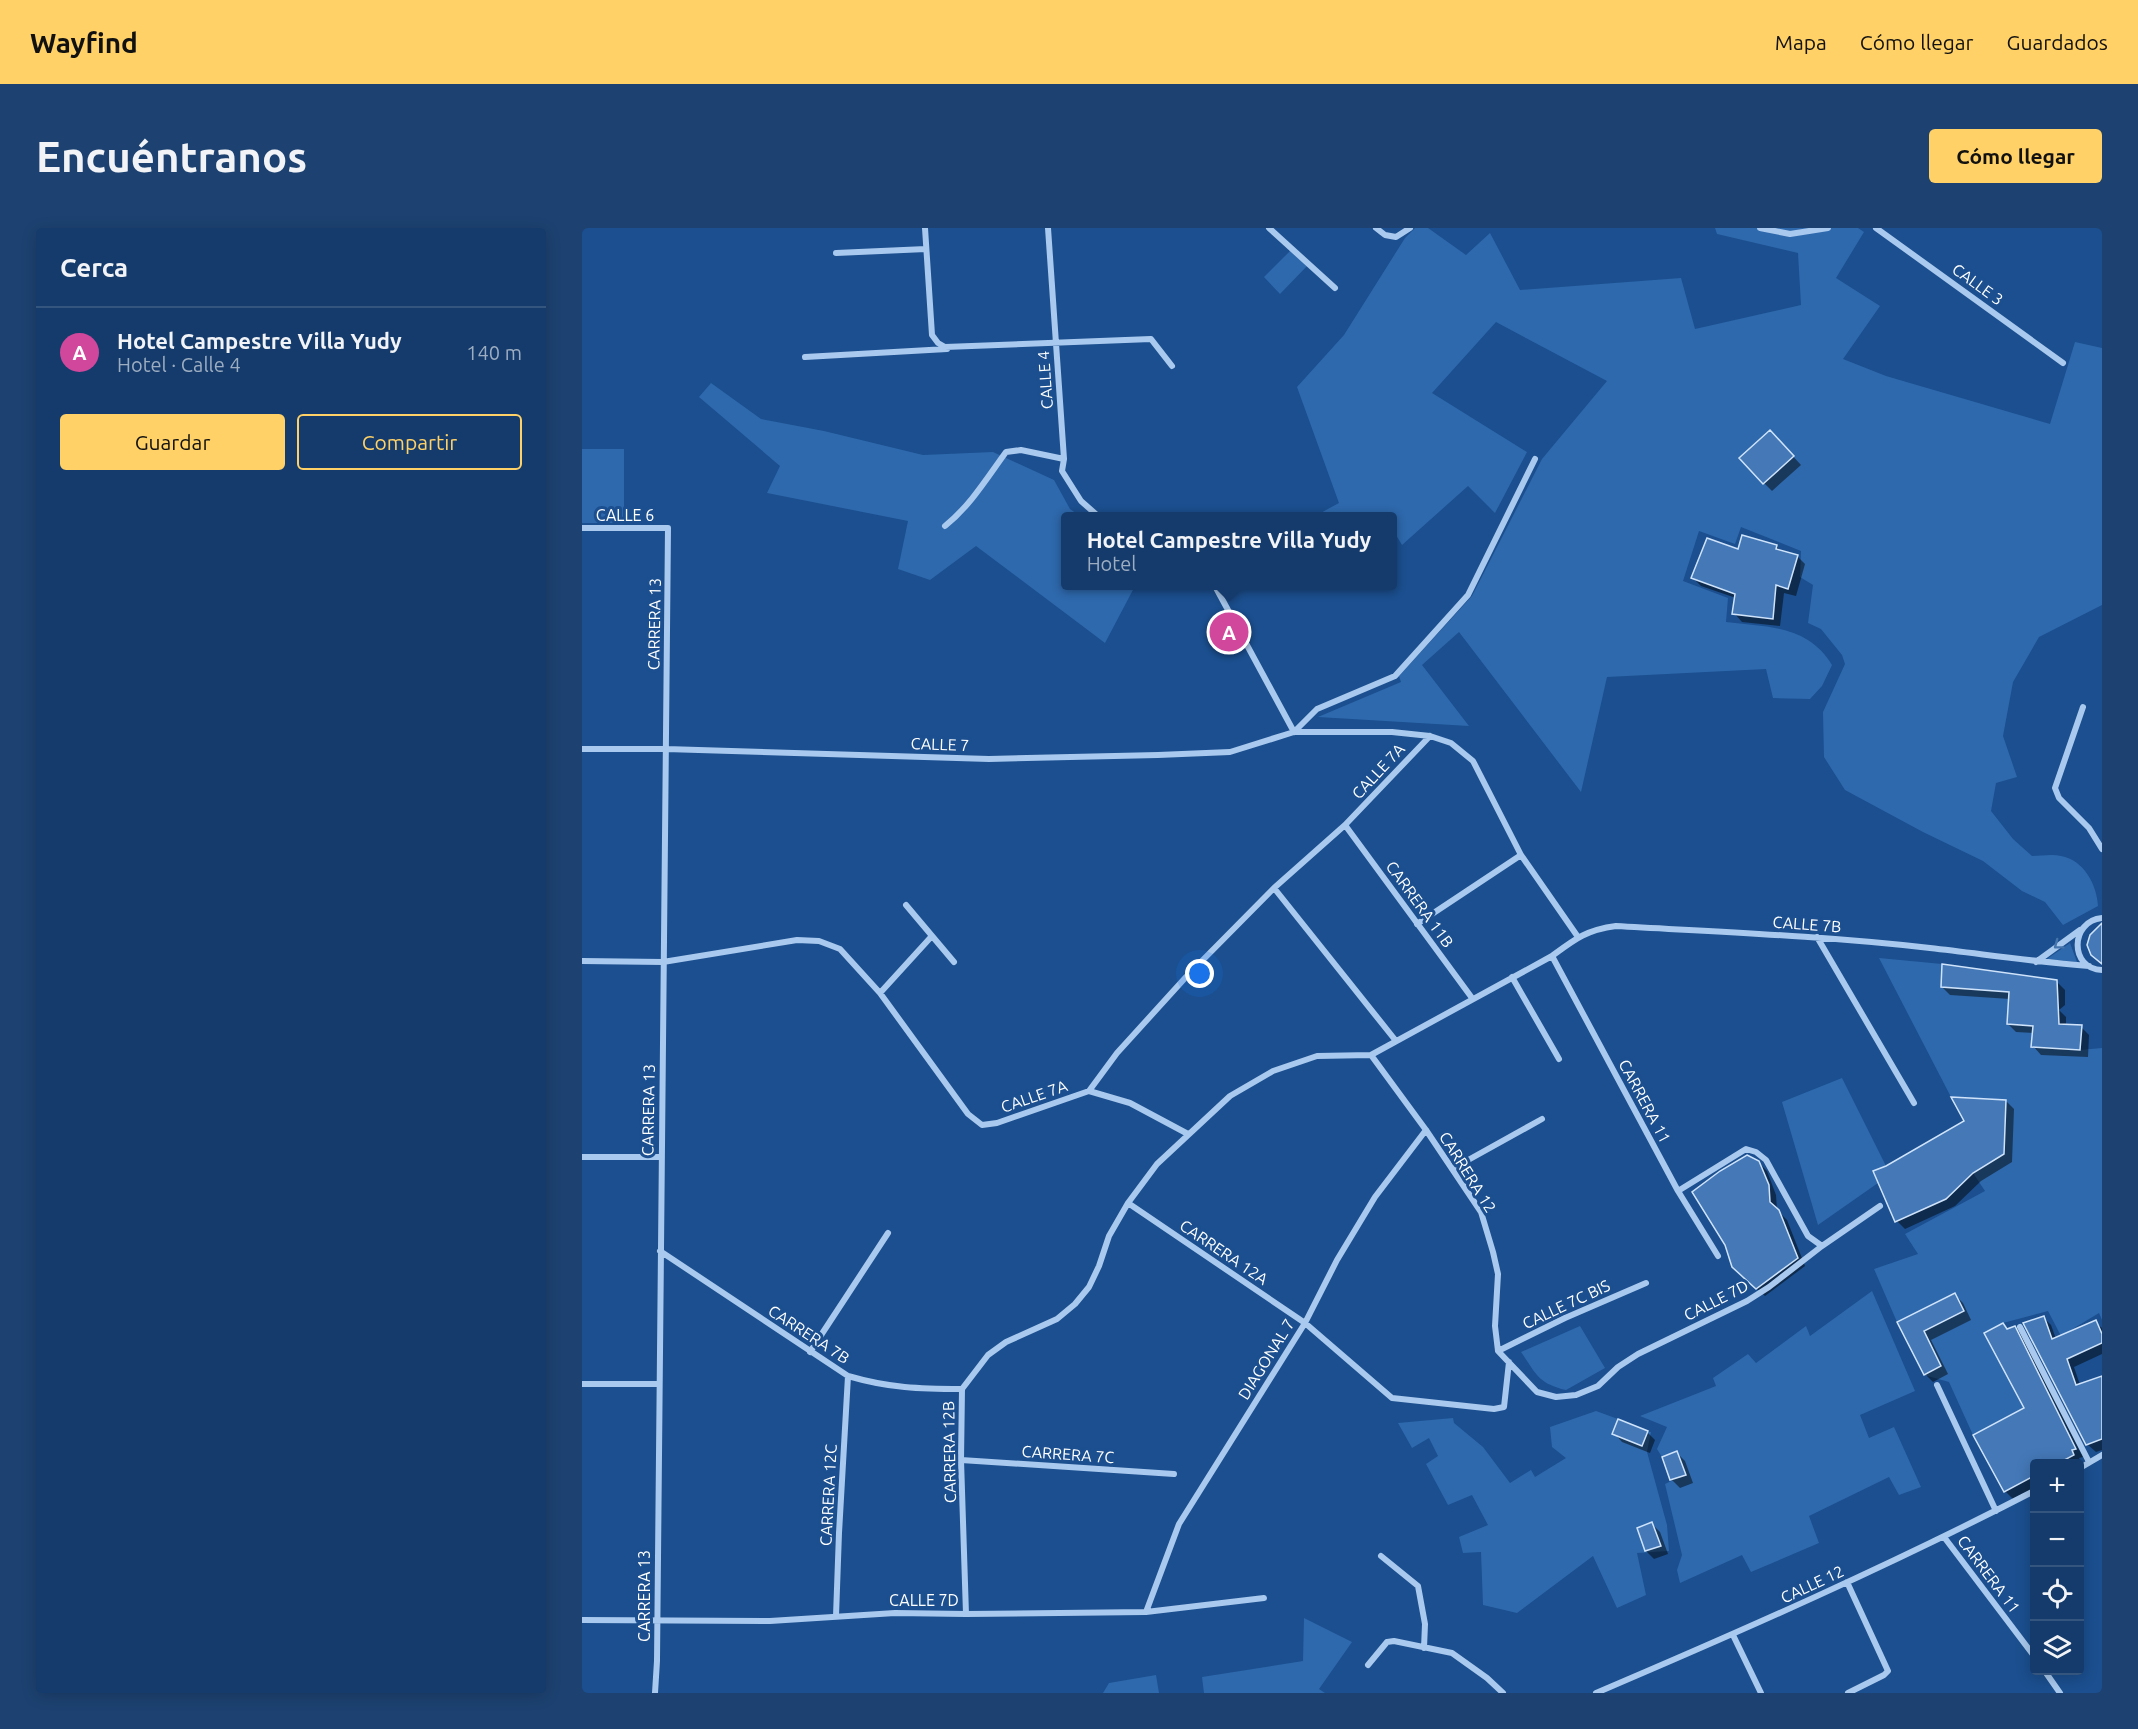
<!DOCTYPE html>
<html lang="es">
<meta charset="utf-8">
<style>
body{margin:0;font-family:Ubuntu,sans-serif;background:#1d4271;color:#f1f3f6}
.controls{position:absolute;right:18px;bottom:18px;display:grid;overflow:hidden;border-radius:6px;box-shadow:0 3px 15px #0003}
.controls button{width:54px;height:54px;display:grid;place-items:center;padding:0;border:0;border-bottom:2px solid #33557e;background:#143b6b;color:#f1f3f6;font:30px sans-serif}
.you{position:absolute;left:618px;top:746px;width:21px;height:21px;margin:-15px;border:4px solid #fff;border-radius:50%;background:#1a73e8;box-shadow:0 0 0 9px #1a73e833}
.badge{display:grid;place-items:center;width:39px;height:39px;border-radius:50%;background:#ffd166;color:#fff;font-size:20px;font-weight:700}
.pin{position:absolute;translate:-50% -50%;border:3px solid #fff;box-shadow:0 2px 6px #0006}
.popup{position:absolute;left:479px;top:284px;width:336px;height:78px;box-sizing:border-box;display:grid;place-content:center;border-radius:6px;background:#143b6b;filter:drop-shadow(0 2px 4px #0005);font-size:20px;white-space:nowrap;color:#9dadc1}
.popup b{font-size:22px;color:#f1f3f6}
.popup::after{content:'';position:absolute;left:50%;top:100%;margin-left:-12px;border:12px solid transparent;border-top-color:#143b6b}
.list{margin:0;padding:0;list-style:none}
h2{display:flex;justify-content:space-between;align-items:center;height:78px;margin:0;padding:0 24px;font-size:26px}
h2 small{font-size:20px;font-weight:400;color:#9dadc1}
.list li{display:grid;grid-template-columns:39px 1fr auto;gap:18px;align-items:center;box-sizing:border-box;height:90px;padding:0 24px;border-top:2px solid #33557e}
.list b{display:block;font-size:22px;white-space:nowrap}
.list p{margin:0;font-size:20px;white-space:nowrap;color:#9dadc1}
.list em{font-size:20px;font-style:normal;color:#9dadc1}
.actions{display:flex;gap:12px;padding:18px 24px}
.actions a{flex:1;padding:14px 0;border:2px solid #ffd166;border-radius:6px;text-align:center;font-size:21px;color:#ffd166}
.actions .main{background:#ffd166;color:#111}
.icon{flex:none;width:33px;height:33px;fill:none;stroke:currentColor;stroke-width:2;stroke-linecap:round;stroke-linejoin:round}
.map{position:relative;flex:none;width:1520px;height:1465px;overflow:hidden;border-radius:6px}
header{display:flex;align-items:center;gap:36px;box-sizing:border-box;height:84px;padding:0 30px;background:#ffd166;color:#111}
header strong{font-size:28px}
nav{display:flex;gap:33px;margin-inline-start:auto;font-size:21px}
.intro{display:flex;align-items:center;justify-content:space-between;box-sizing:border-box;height:144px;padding:0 36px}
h1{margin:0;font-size:42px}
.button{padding:15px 27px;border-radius:6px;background:#ffd166;color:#111;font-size:21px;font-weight:700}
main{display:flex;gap:36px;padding:0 36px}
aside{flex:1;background:#143b6b;border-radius:6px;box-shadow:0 3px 15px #0003}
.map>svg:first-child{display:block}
.green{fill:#2e69ad}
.shadow{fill:#0007}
.building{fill:#4478b7;stroke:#cfe3fa;stroke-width:1.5}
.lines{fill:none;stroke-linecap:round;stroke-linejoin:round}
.street{stroke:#a9c9ee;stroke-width:6}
.oneway{stroke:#4674ac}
.labels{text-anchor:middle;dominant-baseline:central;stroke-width:6;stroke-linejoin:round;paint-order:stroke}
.street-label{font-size:16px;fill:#fff;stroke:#1b4f8f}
</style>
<header>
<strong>Wayfind</strong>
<nav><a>Mapa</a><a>Cómo llegar</a><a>Guardados</a></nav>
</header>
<div class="intro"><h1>Encuéntranos</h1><a class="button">Cómo llegar</a></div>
<main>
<aside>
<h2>Cerca<small></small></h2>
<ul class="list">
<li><span class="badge" style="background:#d1479c">A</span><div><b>Hotel Campestre Villa Yudy</b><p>Hotel · Calle 4</p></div><em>140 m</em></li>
</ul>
<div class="actions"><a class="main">Guardar</a><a>Compartir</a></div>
</aside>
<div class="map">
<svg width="1520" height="1465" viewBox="0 0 1520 1465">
<rect width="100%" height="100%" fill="#1b4f8f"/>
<path class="green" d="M833,0h13l38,27 24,-22 30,57 161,-12 14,51 106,-24 -3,-52 -81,-19 -2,-6h143l6,4 -28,46 44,28 -37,53 43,17 164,48 25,-82 27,6v257l-63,32 -26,45 -10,54 14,41 -21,6 -5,28 22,28 19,17c9,0 20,-2 29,0 23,4 36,29 37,50l-35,19 -18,-23 -23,-11 -39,-30 -60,-29 -78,-42 -21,-33 -1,-45 22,-48 -3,-9 -21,-26 -13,-6 5,-38 -13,-8 1,-26 -60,-24 -6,17 -36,-13 -16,50 45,17 -2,24c41,5 82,3 106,43l-10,21 -12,13 -37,-1 -7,-29 -159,8 -26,115 -122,-160 -37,33 47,61 -151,-9 83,-35 -2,-6 73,-80 70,-137 65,-78 -111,-59 -64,71 95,59 -32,61 -27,-27 -66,59 -9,-15 -1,-14h-77l24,-13 -42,-116 47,-52 61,-97z
M710,21l17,15 -29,30 -16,-17z
M129,155l50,36 63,12 99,24 70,-3 61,28 16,29 10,7h-14v70h69l-30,57 -129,-97 -46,34 -32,-11 10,-48 -141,-28 13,-27 -81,-69z
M0,221h42v74h-42z
M1488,715l7,19 -30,-3z
M1297,730l63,6 -1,23 68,5 -2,32 26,2 -1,21 48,3 22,-2v272l-3,-7 -38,23 -13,-25 -45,12 -19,10 40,75 -51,27 -24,-53 -25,-7 17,-9 -17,-35 40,-20 -9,-18 -58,29 -23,-53 44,-15 -13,-20 80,-43 -12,-18 31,-19 2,-54 -55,-3z
M1260,850l44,88 -13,5 5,12 -60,42 -36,-123z
M1290,1063l43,100 -55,24 9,23 25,-11 27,60 -22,8 -10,-18 -80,39 10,27 -68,29 -9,-17 -62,28 -3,-13 5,-15 -17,-71 21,-10 -9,-23 -15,6 -5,-8 10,-22 -27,-11 76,-30 -3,-8 35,-24 8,9 50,-37 4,10z
M998,1098l25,42 -39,22c-28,-7 -29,-15 -45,-38z
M1014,1183l22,8 -6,14 39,-1 -4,20 20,73 2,26 -32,2 9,42 -29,13 -24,-52 -76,57 -34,-8 -2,-53 -18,1 -4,-16 29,-12 -16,-30 -24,10 -22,-41 12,-8 -9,-18 -17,10 -14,-25 55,-5 1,5 29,24 27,36 21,-13 4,7 31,-19 -14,-11 -2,-20z
M722,1390l48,24 -33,47 6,4h-121l-2,-16 101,-16z
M574,1447l3,18h-56l6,-10z"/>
<path class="shadow" d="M1196,212l23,25 -29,26 -8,-8z
M1194,318l6,6 15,4 8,8 -9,32 -12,-3 -4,33 -38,-4 -8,-9 2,-15 -35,-12 -8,-8z
M1475,754l8,8v15l-6,5 7,7v9l15,1 8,8 -1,22 -47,-2 -8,-9 1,-13 -18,-1 -8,-8 2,-25 -60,-4 -8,-8z
M1424,873l8,8 -2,53 -31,19 -26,25 -50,23 -8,-8 -11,-54z
M1176,934l9,9 9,24 1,15 10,10 18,46 -40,30 -23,-21z
M1373,1067l8,8 8,17 -40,20 17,34 -15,8 -8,-8 -26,-52z
M1461,1089l8,8 5,14 39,-17 7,6v26l-28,13 6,18 22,39v26l-6,2 -9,-8z
M1421,1096l5,6 6,-2 9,8 60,121 -4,1 2,5 -1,1h-46v24l-21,11 -8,-8 21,-82z
M1065,1204l8,8 -5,13 -28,-11 -8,-9z
M1095,1225l8,8 8,22 -13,5 -8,-8 -8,-22z
M1070,1296l8,8 8,22 -14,5 -8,-8 -7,-22z"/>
<path class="building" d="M1188,202l24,26 -31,28 -24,-26z
M1160,307l35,10 -1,4 22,6 -10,34 -12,-4 -3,34 -41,-5 3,-20 -44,-16 16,-40 31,11z
M1520,695v41l-11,-9 -4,-10 3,-10z
M1360,736l115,16 2,44 23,1 -2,25 -49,-3 2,-21 -26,-2 2,-32 -68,-5z
M1369,869l55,3 -2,54 -31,19 -27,26 -51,23 -22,-51 13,-5 78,-45z
M1165,927l12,6 10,24 1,17 9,8 19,48 -42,31 -24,-22 -7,-22 -33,-53 28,-21z
M1373,1065l9,18 -40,20 17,35 -17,9 -27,-53z
M1462,1088l8,23 44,-19 6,14v9l-35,16 9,26 26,-9v63l-16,6 -63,-122z
M1421,1095l4,6 8,-3 61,123 -4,1 2,5 -17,9h-23v12l-30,16 -31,-57 51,-27 -40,-75z
M1036,1191l30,12 -6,15 -30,-12z
M1095,1223l9,24 -16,5 -8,-23z
M1070,1294l9,24 -16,5 -8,-23z"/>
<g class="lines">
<path class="street" d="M343,0l7,107 6,8 7,4 206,-8 21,27
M466,0l16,231 -2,12 19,30 17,15
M687,0l66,60
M794,0l9,7 11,2 14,-9
M1178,0l30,6 38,-6
M1294,0l187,135
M254,25l90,-4
M223,129l142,-8
M363,298c25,-20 42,-48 61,-74l15,-2 43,9
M0,300h86l-11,1133 -2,32
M633,358l79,146
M1501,479l-28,81 4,10 30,30 13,21
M712,504l23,-23 78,-33 73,-81 67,-136
M0,521h84l323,10 169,-4 72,-3 64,-20h98l38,4 21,7 22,18 48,94 57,82
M763,597l127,173
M692,660l122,153
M324,677l48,57
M1520,690c-32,3 -33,51 0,52
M835,696l104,-69
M1235,709l97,166
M970,728l126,235 40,65
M0,733l81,1 134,-22 22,1 21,8 40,44 88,121 14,11 15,-2 92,-32 28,-38 69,-76 88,-89 71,-63 85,-89
M1454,734l44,-32
M930,749l47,82
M298,765l51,-56
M789,827l55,75 55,82 12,40 5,22 -3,52 3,25 39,41 19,5 20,-2 22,-9 20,-19 20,-13 109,-53 22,-14 53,-41 58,-40
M507,863l41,12 58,31
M0,929h79
M870,941l90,-50
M1096,963l68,-42 10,3 10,8 42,76 14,10
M546,975l177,120 87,75 102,11 10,-2 5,-45
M78,1023l188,125c41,12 72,13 114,13
M1438,1099l69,135
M916,1123l67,-33 81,-35
M228,1124l78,-119
M0,1156h77
M1355,1157l59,126
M379,1232l213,14
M1498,1240l22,-13
M1362,1309l90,119
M799,1328l37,30 7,38 -1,24
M1265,1354l41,89 -4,4 -36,18
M564,1384l33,-88 126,-201 32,-63 38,-63 51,-67
M384,1386l-5,-154 1,-71 26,-34 18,-13 51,-23 18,-15 14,-17 10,-21 10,-30 19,-33 29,-39 73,-68 43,-25 44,-15 54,-1 181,-99c23,-17 34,-26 64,-30 105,6 210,10 314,22 53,6 105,14 159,18
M254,1388l3,-83 9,-157
M0,1392l188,1 125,-8 71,1 180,-2 118,-14
M1151,1407l28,58
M786,1437l19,-23 7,-1 58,12 35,25 16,15
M1462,1442l16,23
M1014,1465c148,-63 295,-128 438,-202"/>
</g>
<defs><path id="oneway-chevron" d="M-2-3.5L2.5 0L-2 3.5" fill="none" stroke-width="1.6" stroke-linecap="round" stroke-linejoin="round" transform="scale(1.5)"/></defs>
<use class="oneway" href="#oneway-chevron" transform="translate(1476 717) rotate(143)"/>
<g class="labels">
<g class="street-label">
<text transform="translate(1396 56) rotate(36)">CALLE 3</text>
<text transform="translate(463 152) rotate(-94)">CALLE 4</text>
<text x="43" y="287">CALLE 6</text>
<text transform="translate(72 396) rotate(-89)">CARRERA 13</text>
<text transform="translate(358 516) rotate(2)">CALLE 7</text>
<text transform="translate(796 543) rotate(-47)">CALLE 7A</text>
<text transform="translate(838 676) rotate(54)">CARRERA 11B</text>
<text transform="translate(1225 696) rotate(4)">CALLE 7B</text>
<text transform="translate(452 868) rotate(-19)">CALLE 7A</text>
<text transform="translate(1063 873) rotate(62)">CARRERA 11</text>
<text transform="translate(66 882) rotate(-89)">CARRERA 13</text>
<text transform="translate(886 944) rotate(58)">CARRERA 12</text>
<text transform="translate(642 1024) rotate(34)">CARRERA 12A</text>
<text transform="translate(1134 1072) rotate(-27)">CALLE 7D</text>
<text transform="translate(984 1076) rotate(-25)">CALLE 7C BIS</text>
<text transform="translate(227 1106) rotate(33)">CARRERA 7B</text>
<text transform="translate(684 1131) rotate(-58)">DIAGONAL 7</text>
<text transform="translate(367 1224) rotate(-91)">CARRERA 12B</text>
<text transform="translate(486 1226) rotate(4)">CARRERA 7C</text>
<text transform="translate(246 1267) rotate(-87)">CARRERA 12C</text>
<text transform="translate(1407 1346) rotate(53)">CARRERA 11</text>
<text transform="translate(1230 1356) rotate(-25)">CALLE 12</text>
<text transform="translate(62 1368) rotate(-90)">CARRERA 13</text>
<text x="342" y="1372">CALLE 7D</text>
</g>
</g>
</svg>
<div class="controls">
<button>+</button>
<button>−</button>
<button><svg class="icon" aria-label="locate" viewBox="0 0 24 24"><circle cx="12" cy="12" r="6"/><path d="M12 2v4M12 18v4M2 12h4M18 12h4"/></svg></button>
<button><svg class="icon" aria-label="layers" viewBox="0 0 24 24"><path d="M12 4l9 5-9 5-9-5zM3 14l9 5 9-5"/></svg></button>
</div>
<div class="you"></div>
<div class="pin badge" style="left:647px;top:404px;background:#d1479c">A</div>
<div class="popup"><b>Hotel Campestre Villa Yudy</b>Hotel</div>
</div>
</main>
